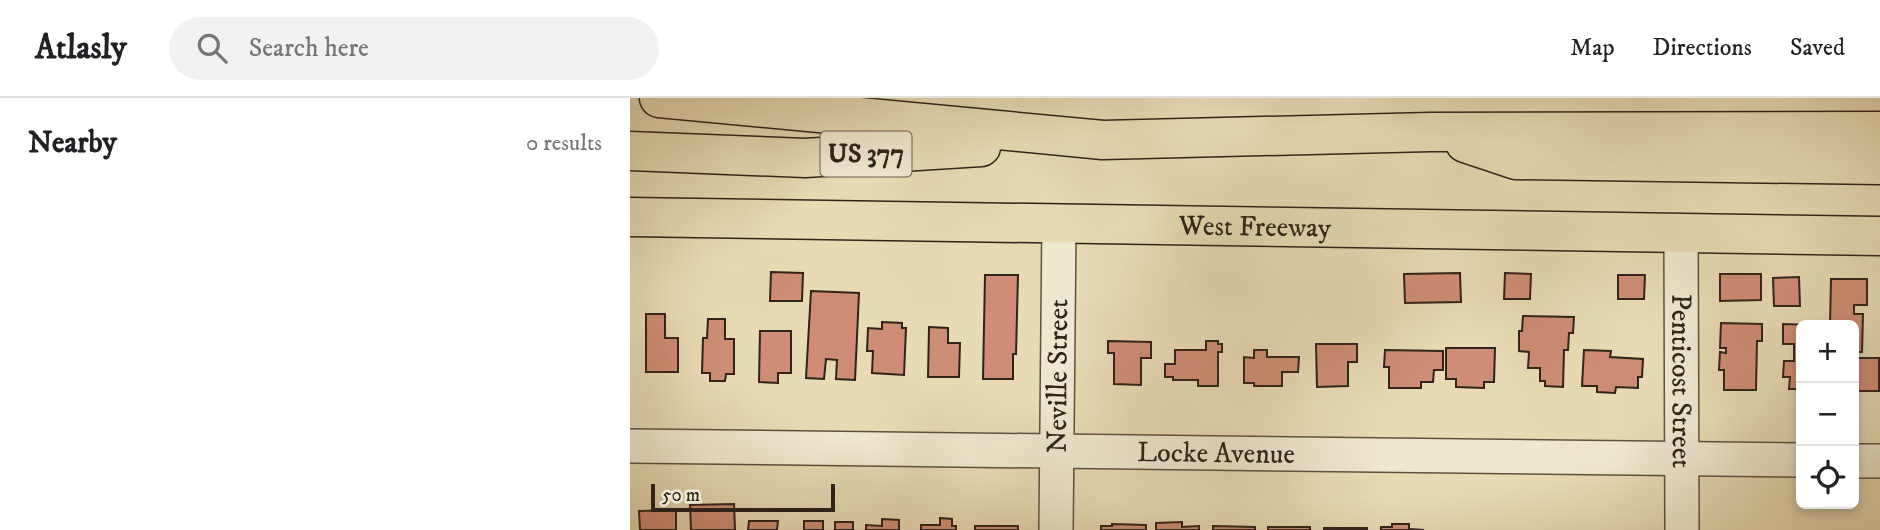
<!DOCTYPE html>
<meta charset="utf-8">
<style>
body{margin:0;font-family:"IM FELL DW Pica",serif;background:#f2f2f2;color:#202124}
.controls{position:absolute;right:21px;bottom:21px;display:grid;overflow:hidden;border-radius:10px;box-shadow:0 4px 10px #0003}
.controls button{width:63px;height:63px;display:grid;place-items:center;padding:0;border:0;border-bottom:2px solid #e0e0e0;background:#fff;color:#202124;font:35px sans-serif}
.scale{position:absolute;left:21px;bottom:18px;width:184px;box-sizing:border-box;padding-left:7px;border:4px solid #31221a;border-top:0;font-size:19px;line-height:24px;white-space:nowrap;color:#31221a;-webkit-text-stroke:5px #efe8d0;paint-order:stroke}
.list{margin:0;padding:0;list-style:none}
h2{display:flex;justify-content:space-between;align-items:center;height:91px;margin:0;padding:0 28px;font-size:30px}
h2 small{font-size:23px;font-weight:400;color:#757577}
.icon{flex:none;width:38px;height:38px;fill:none;stroke:currentColor;stroke-width:2;stroke-linecap:round;stroke-linejoin:round}
.map{position:relative;flex:none;width:1250px;height:432px;overflow:hidden}
header{display:flex;align-items:center;gap:42px;box-sizing:border-box;height:98px;padding:0 35px;background:#fff;border-bottom:2px solid #e0e0e0}
header strong{font-size:33px}
nav{display:flex;gap:38px;margin-inline-start:auto;font-size:24px}
.search{width:490px;height:63px;background:#f2f2f2;display:flex;align-items:center;gap:18px;box-sizing:border-box;padding:0 24px;border-radius:38px;color:#757577;font-size:26px}
main{display:flex}
aside{flex:1;background:#fff}
.map>svg:first-child{display:block}
.building{fill:#ce8d76;stroke:#31221a;stroke-width:2}
.lines{fill:none;stroke-linecap:round;stroke-linejoin:round}
.minor-casing{stroke:#5e5041;stroke-width:36}
.major-casing{stroke:#31221a;stroke-width:41}
.highway-casing{stroke:#31221a;stroke-width:41}
.minor{stroke:#efe8d0;stroke-width:33}
.major{stroke:#e7dbb6;stroke-width:38}
.highway{stroke:#e7dbb6;stroke-width:38}
.labels{text-anchor:middle;dominant-baseline:central;stroke-width:7;stroke-linejoin:round;paint-order:stroke}
.shield{fill:#efe8d0;stroke:#6a5d51;stroke-width:2}
.shield-label{font-size:26px;font-weight:bold;fill:#31221a}
.street-label{font-size:28px;fill:#31221a;stroke:#efe8d0}
</style>
<header>
<strong>Atlasly</strong>
<div class="search"><svg class="icon" aria-label="search" viewBox="0 0 24 24"><circle cx="10" cy="10" r="6"/><path d="M15 15l6 6"/></svg>Search here</div>
<nav><a>Map</a><a>Directions</a><a>Saved</a></nav>
</header>
<main>
<aside>
<h2>Nearby<small>0 results</small></h2>
<ul class="list">
</ul>
</aside>
<div class="map">
<svg width="1250" height="432" viewBox="0 0 1250 432">
<rect width="100%" height="100%" fill="#e7dbb6"/>
<filter id="stains"><feTurbulence type="fractalNoise" baseFrequency=".00286" numOctaves="4"/><feColorMatrix values="0 0 0 0 .2 0 0 0 0 .09 0 0 0 0 .02 0 0 0 .5 -.17"/></filter>
<radialGradient id="worn" r=".72"><stop offset=".6" stop-color="#630" stop-opacity="0"/><stop offset="1" stop-color="#630" stop-opacity=".3"/></radialGradient>
<path class="building" d="M141,174l32,1 -1,28h-32z
M830,175l1,29 -56,1 -1,-29z
M875,175l26,1 -1,25h-26z
M1090,176h41v26l-41,1z
M355,177h33l-2,79h-3v25h-30z
M988,177h27l-1,24h-26z
M1169,179l1,29h-26l-1,-28z
M1201,181h36v26h-13v9h9l-1,38h-8v-27h-24z
M181,193l48,2 -4,87 -19,-1 1,-19 -11,-1 -2,20 -18,-1z
M16,216h19v24h13v34h-32z
M893,218l51,1 -1,16h-4l-1,17h-4l-1,37 -18,-1v-5h-5v-13h-12l1,-16 -10,-1v-20h3z
M78,221h17v20h9v35h-8l-1,7h-15v-8h-8l1,-35h4z
M252,224l20,1v5h4l-2,47 -32,-2 1,-22h-6l1,-23 14,1z
M1091,225l41,1v17h-5l-1,49h-32v-20h-5l1,-18 6,1v-5h-6z
M1153,226l33,1h-15v64h-12l1,-12h-7l1,-16h10v-17h-11z
M299,229l19,1v15h12l-1,34h-31z
M130,233h31v42h-13v10l-19,-1z
M478,243l43,1v16h-10v27l-27,-1v-31h-6z
M576,243h12v3h4v8h-4v34h-20v-6h-25v-3h-8v-13h10v-14h31z
M686,246h41v18h-9v24l-31,1z
M816,250h49l-1,34h-10v6l-28,-1v-8h-10z
M624,252h13v7h32l-1,15h-16v14h-28v-3h-10v-26l10,1z
M755,252l58,1v19h-9l-1,12h-12v6h-32v-21h-5z
M954,252l27,1 -1,6 33,2 -1,18h-4v11l-22,-1 -1,6 -18,-1v-6h-15z
M1224,260h25v33h-25z
M104,406l1,26h-44l-1,-25z
M46,412v20h-36l-1,-19z
M310,420l12,1v7h4v4h-35v-5h19z
M252,421l17,1v10h-33v-5l16,1z
M119,423h29l-1,9h-29z
M174,423h19v9h-19z
M205,424h18v8h-18z
M552,424v5l17,-1v4h-43v-7z
M482,426l34,1v5h-45v-4h11z
M762,426h17v5l15,1h-43v-3h11z
M345,428h43v4h-43z
M583,428l42,1v3h-42z
M638,429h42v3h-42z
M694,430h43v2h-43z"/>
<g class="lines">
<g class="minor-casing">
<g id="minor">
<path id="s1" d="M1051,134l1,298"/>
<path id="s2" d="M0,348l1171,14"/>
<path d="M1224,363h26"/>
<path id="s3" d="M426,432l3,-307"/>
</g>
</g>
<g class="major-casing">
<g id="major">
<path id="s4" d="M0,119l1250,19"/>
</g>
</g>
<g class="highway-casing">
<path id="highway" d="M29,0l444,42 327,-8 450,-1
M835,45l51,17 364,5
M0,53l175,7 176,-11"/>
</g>
<use href="#minor" class="minor"/>
<use href="#major" class="major"/>
<use href="#highway" class="highway"/>
</g>
<g class="labels">
<rect class="shield" x="190.5" y="33.5" width="91" height="45" rx="5"/>
<g class="shield-label">
<text x="236" y="56">US 377</text>
</g>
<g class="street-label">
<text stroke="none"><textPath href="#s4" startOffset="625">West Freeway</textPath></text>
<text stroke="none"><textPath href="#s3" startOffset="154">Neville Street</textPath></text>
<text stroke="none"><textPath href="#s1" startOffset="149">Penticost Street</textPath></text>
<text stroke="none"><textPath href="#s2" startOffset="586">Locke Avenue</textPath></text>
</g>
</g>
<rect width="100%" height="100%" filter="url(#stains)"/>
<rect width="100%" height="100%" fill="url(#worn)"/>
</svg>
<div class="controls">
<button>+</button>
<button>−</button>
<button><svg class="icon" aria-label="locate" viewBox="0 0 24 24"><circle cx="12" cy="12" r="6"/><path d="M12 2v4M12 18v4M2 12h4M18 12h4"/></svg></button>
</div>
<div class="scale">50 m</div>
</div>
</main>
